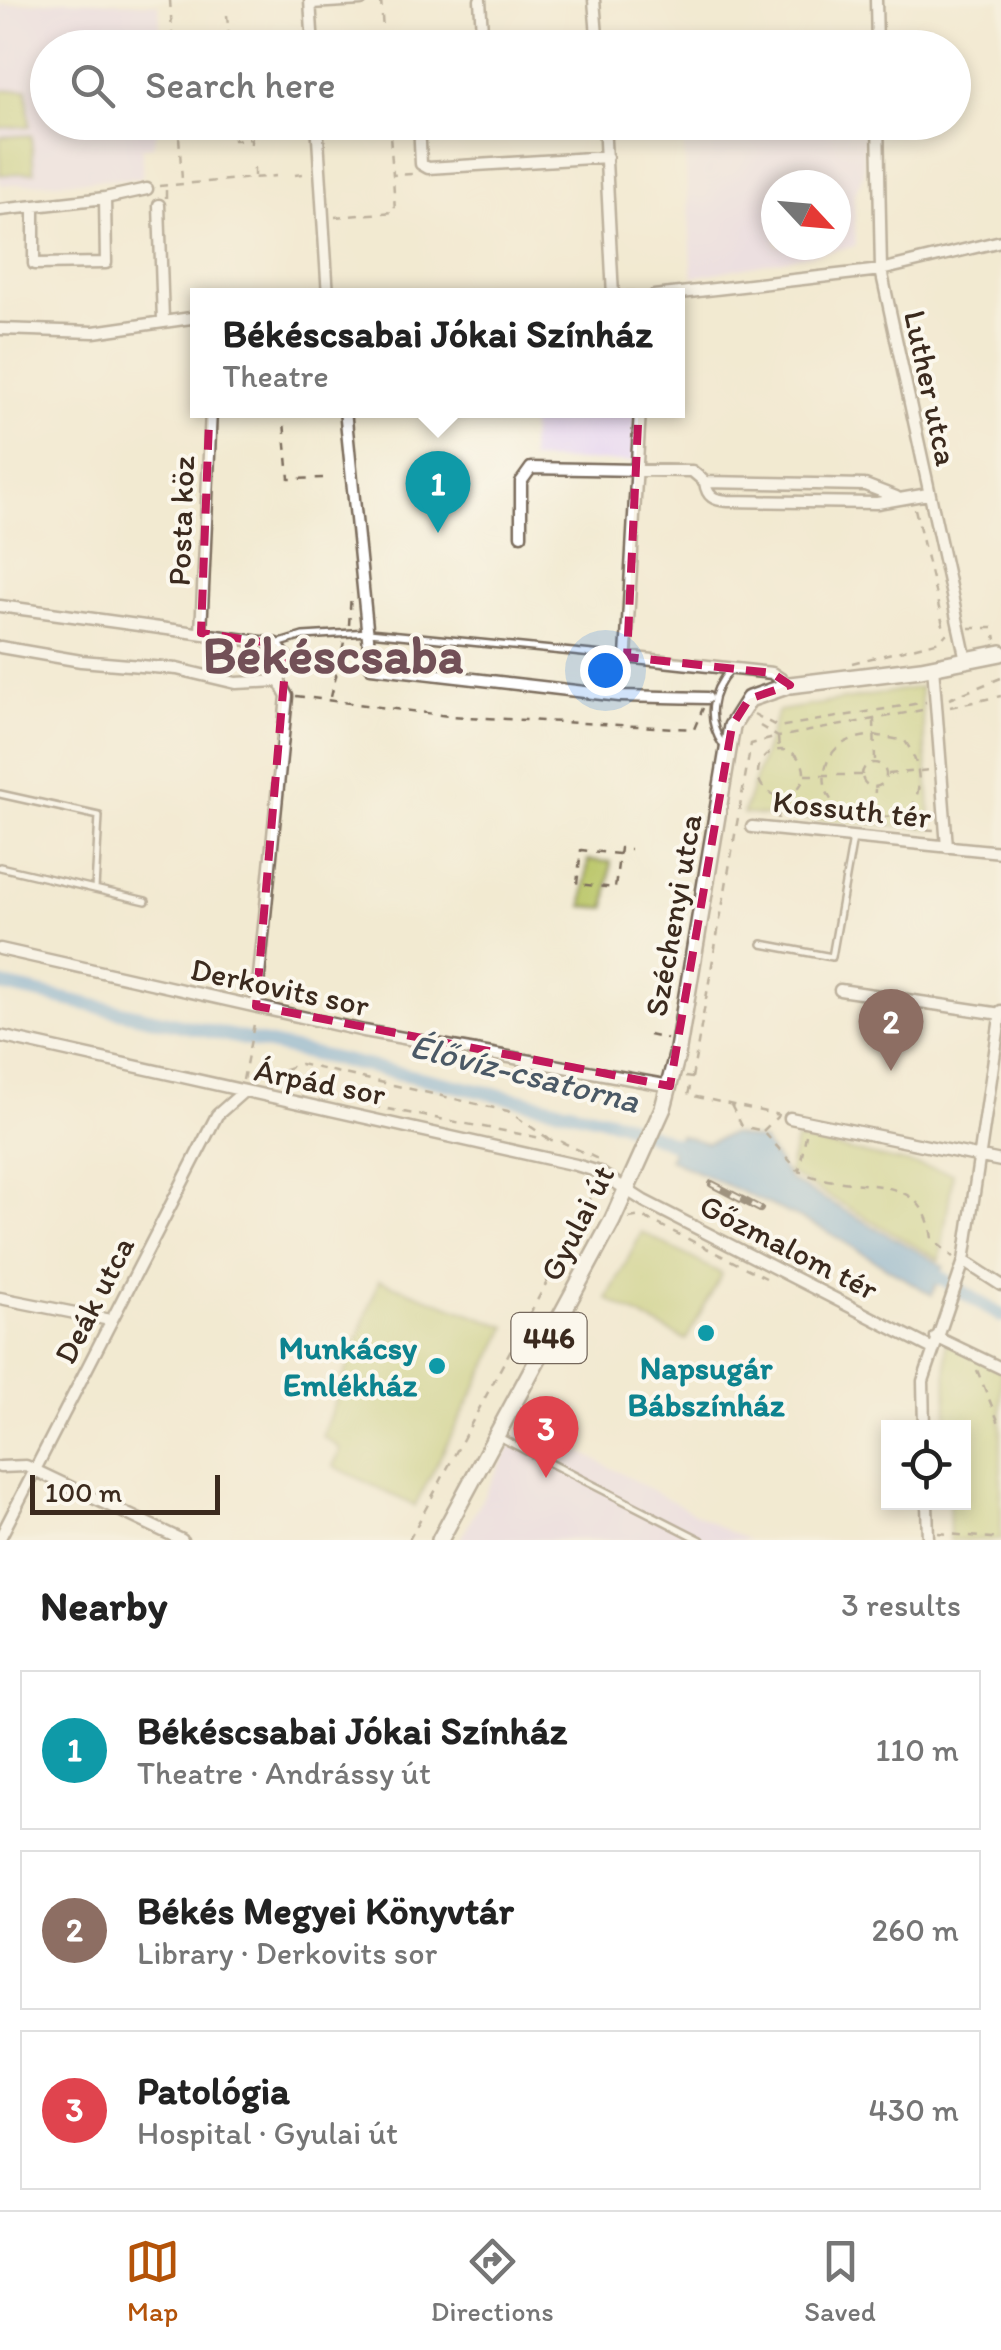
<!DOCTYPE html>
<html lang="en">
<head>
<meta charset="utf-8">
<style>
	:root { --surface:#fff; --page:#f2f2f2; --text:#222; --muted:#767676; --line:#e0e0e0; --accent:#b45309 }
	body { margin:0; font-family:Itim,sans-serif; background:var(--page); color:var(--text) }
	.controls { position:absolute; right:30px; bottom:30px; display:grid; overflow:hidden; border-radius:0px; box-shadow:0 5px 15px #0003 }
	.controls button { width:90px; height:90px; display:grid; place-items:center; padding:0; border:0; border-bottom:2px solid var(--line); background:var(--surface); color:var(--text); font:50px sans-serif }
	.compass { position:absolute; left:761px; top:170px; width:90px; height:90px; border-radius:50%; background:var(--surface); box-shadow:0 5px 15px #0003; rotate:116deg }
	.scale { position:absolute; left:30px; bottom:25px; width:190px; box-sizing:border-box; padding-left:10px; border:5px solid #3b2a1e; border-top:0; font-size:28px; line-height:35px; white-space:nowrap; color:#3b2a1e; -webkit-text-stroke:8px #fbf7ec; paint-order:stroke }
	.you { position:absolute; left:605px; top:670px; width:35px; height:35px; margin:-25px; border:8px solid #fff; border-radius:50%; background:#1a73e8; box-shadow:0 0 0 15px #1a73e833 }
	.badge { display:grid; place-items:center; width:65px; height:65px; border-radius:50%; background:var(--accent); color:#fff; font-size:32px; font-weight:700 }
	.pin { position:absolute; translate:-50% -82px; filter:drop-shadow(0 2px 5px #0008) }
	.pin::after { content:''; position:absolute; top:52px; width:35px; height:30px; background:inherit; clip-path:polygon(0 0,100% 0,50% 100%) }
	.popup { position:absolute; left:190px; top:288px; width:495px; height:130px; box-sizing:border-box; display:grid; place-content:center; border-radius:0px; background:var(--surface); filter:drop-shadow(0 2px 8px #0005); font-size:32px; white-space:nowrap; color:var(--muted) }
	.popup b { font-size:38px; color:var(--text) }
	.popup::after { content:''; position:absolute; left:50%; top:100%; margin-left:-20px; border:20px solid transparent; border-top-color:var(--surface) }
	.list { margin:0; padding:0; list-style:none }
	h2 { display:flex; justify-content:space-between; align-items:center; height:130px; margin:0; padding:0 40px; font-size:42px }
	h2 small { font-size:32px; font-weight:400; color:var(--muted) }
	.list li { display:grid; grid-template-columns:65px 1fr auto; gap:30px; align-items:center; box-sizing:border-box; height:160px; margin:0 20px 20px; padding:0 20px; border:2px solid var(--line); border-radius:0px }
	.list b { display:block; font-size:38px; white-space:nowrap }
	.list p { margin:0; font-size:32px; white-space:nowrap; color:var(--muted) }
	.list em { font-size:32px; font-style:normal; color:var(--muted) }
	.icon { flex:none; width:55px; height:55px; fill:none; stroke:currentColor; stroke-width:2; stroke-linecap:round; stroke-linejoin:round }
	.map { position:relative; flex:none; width:1001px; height:1540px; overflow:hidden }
	.search { position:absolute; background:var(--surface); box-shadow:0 5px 15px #0003; left:30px; right:30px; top:30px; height:110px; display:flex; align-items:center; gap:25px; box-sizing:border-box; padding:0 35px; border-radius:55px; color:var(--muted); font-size:38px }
	.sheet { height:670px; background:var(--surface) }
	nav { display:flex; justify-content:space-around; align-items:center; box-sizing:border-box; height:140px; border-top:2px solid var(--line); background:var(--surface); font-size:28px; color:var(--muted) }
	nav a { display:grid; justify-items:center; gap:5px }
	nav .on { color:var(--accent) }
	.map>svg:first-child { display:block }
	.built { fill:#e5d3f1; fill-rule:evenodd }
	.green { fill:#bac668; stroke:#7a7843; stroke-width:2.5 }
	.water { fill:#629fd3; stroke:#4e6478; stroke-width:2.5 }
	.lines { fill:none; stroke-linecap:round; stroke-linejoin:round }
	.canal { stroke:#629fd3; stroke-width:14 }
	.lane-casing { stroke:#7b6d5d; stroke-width:10 }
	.street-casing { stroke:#7b6d5d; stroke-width:15 }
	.primary-casing { stroke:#7b6d5d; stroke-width:20 }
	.path { stroke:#7b6d5d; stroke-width:2.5; stroke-dasharray:8 8; stroke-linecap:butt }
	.lane { stroke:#fff; stroke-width:5 }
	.street { stroke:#fff; stroke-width:10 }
	.primary { stroke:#fff; stroke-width:15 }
	.rail-casing { stroke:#3b2a1e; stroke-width:8 }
	.rail { stroke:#fbf7ec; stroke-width:4; stroke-dasharray:11; stroke-linecap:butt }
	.marked { fill:none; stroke:#c2185b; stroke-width:8; stroke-dasharray:20 12; stroke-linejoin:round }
	.culture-dot { fill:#0f9aa8; stroke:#fbf7ec; stroke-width:4 }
	.labels { text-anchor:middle; stroke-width:8; stroke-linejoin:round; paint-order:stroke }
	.shield { fill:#fbf7ec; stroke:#75685c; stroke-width:2.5 }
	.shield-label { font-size:30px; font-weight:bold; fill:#3b2a1e }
	.street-label { font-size:32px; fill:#3b2a1e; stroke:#fbf7ec }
	.culture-label { font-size:32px; font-weight:bold; fill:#0d838f; stroke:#fbf7ec; text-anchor:end }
	.water-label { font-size:35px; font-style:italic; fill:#4b5966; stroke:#fbf7ec }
	.town-label { font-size:52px; font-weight:bold; fill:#725057; stroke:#fbf7ec }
</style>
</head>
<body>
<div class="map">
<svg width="1001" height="1540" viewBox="0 0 1001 1540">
	<rect width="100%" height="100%" fill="#fbf7ec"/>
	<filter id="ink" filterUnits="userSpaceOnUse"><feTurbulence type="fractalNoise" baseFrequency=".01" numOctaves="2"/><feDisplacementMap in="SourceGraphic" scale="20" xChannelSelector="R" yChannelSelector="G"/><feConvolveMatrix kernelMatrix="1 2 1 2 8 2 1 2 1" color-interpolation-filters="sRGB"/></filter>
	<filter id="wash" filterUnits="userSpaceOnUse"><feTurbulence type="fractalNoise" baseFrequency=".0048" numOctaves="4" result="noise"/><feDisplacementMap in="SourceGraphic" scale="40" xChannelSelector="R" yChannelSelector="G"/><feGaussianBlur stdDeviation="2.25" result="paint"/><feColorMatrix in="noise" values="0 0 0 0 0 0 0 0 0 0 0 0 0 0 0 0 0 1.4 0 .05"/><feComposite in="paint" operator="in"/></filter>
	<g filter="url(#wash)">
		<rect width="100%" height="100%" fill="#f2ead1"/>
		<path class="built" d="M66 0 159 4 161 46 168 47 48 48V122L159 123 153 146 142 147V178L0 185V5Z
			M863 124 864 172 854 196 856 246 693 277 684 143 763 131ZM836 185V245H776V185Z
			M547 411H636L633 462 530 460 531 416 546 417Z
			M524 1421 733 1534 750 1540H460Z"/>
		<path class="green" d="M27 89 30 126 0 128V91Z
			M31 135 34 172 0 175V137Z
			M920 687 932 829 743 814 778 711Z
			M588 860 611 862 606 908 583 906Z
			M796 1139 953 1173 940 1260 788 1173Z
			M642 1232 722 1274 686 1340 607 1299Z
			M379 1280 507 1327 415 1506 333 1466 341 1449 322 1436Z
			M946 1342 1001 1371V1540H950L949 1503 964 1502V1428L947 1427Z"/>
		<path class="water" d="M731 1134 763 1141 790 1180 944 1266 932 1295 821 1228 669 1159 679 1135 707 1143Z"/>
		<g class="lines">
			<path class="canal" d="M0 985 620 1122 689 1150
				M927 1269 1001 1316"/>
		</g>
	</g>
	<g filter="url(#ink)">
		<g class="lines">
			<defs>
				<path id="lane" d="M277 644 303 636 369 632 623 657
					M723 745C706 720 710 693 730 670
					M0 794 99 816 95 889
					M0 867 146 901
					M762 944 832 957 853 838
					M499 1437 701 1540"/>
				<path id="street" d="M310 0 313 48
					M480 0 483 48
					M594 0 598 48
					M876 0 877 48
					M311 3 361 0
					M317 122 328 296
					M419 122 421 164 428 168 607 157
					M604 122 613 296
					M878 122 881 270 966 660
					M105 198 147 189
					M159 205 163 320
					M0 210 105 198 106 263 34 264V209
					M654 296 881 270 1001 241
					M0 329 94 332 198 317
					M345 410 371 667 619 696 707 698
					M640 410 626 657 772 673 790 685
					M705 482 865 485 896 497
					M521 535V482L531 468 692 471 705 482C707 497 714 500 728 501L877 503 928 494
					M0 606 276 644 286 657 279 681
					M201 633 211 410
					M0 647 81 661 177 669 236 683 279 681
					M933 666 947 847
					M752 827 1001 852
					M0 949 364 1031 670 1086
					M840 990 1001 1014
					M256 1006 287 696 279 681
					M0 1036 576 1165 599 1172 644 1201 931 1348
					M790 1118 1001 1161
					M964 1261 1001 1285
					M0 1298 110 1320
					M936 1337 1001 1368
					M924 1428 923 1381 964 1261 1001 1011
					M0 1467 26 1466 182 1540
					M927 1502 928 1540
					M0 1538 217 1115 243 1092"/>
				<path id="primary" d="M440 1540 612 1221 663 1108 677 1055 732 726 749 699 790 685 921 669 1001 653"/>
			</defs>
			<use href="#lane" class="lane-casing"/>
			<use href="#street" class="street-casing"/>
			<use href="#primary" class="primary-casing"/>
			<path class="path" d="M170 0 173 48
				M381 0 384 48
				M227 15 230 48
				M202 44 228 42
				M178 122 182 180
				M233 122 234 140 251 139V144
				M389 122 393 175 414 174
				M209 133 232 131
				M254 168V177
				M295 175 309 173
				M159 186 276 176
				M166 198V184
				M335 217 395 212 393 176
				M626 291H642
				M283 410 289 479 323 478
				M915 509 945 633
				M349 625 351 593
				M969 628H994L996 640
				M852 663 940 641 947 633
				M296 696 449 716 694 729 703 708
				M331 697 344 642
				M949 699 1001 678
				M950 707 1001 696
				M754 714 778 727 926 702
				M874 720 875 761
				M760 726 778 737 922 710
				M874 735 905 741C921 764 926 795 904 816 887 816 864 820 848 813 821 803 817 766 837 748 848 738 861 737 874 735Z
				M758 773a23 23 0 1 1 46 0a23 23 0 1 1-46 0Z
				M862 775a12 12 0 1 1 24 0a12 12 0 1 1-24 0Z
				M888 774 930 770
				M805 775H862
				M778 819 780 798
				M862 825 934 830
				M873 825 875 789
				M619 854 581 850 577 884 615 888 620 848 630 849
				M649 1035 667 1039
				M685 1077 692 1078 688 1095 779 1115
				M692 1078 751 744 778 737 779 750
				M243 1080 255 1019
				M254 1080 300 1064 508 1111 549 1139
				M731 1105 742 1126 763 1131 798 1170
				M372 1106 562 1142 604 1162
				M763 1131 778 1116
				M806 1135 799 1171C848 1196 923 1164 932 1239L953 1257
				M629 1218 642 1216 766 1278
				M977 1370 1001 1428
				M938 1533 1001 1539
				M409 1540 587 1207 595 1183"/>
			<use href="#lane" class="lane"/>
			<use href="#street" class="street"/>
			<use href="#primary" class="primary"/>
			<defs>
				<path id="rail" d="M712 1184 760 1209"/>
			</defs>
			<use href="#rail" class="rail-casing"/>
			<use href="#rail" class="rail"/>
		</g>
	</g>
	<path d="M0 0H1001V1540H0ZM644 297 627 657 772 673 790 685 749 699 732 726 670 1086 256 1006 286 657 276 644 201 633 213 316 329 304Z" fill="#f2ead1" fill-opacity=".55" fill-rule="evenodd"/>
	<path class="marked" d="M644 297 627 657 772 673 790 685 749 699 732 726 670 1086 256 1006 286 657 276 644 201 633 213 316 329 304Z"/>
	<g class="culture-dot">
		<circle cx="706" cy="1333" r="10"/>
		<circle cx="437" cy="1366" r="10"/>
	</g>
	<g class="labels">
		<rect class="shield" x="511.5" y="1313" width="75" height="50" rx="8"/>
		<g class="shield-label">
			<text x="549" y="1348">446</text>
		</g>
		<g class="street-label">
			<text transform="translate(931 388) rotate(78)" y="11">Luther utca</text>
			<text transform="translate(181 521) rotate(-88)" y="11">Posta köz</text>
			<text transform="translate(852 809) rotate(6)" y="11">Kossuth tér</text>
			<text transform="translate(673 915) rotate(-80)" y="11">Széchenyi utca</text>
			<text transform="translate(280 987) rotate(12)" y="11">Derkovits sor</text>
			<text transform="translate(320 1082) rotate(11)" y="11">Árpád sor</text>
			<text transform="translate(577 1223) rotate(-63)" y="11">Gyulai út</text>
			<text transform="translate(789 1247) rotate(27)" y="11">Gőzmalom tér</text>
			<text transform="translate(94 1300) rotate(-63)" y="11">Deák utca</text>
		</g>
		<g class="culture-label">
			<text x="417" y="1359">Munkácsy<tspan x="417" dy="37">Emlékház</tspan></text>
			<text x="706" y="1379" text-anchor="middle">Napsugár<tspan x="706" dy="37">Bábszínház</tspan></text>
		</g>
		<g class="water-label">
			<text transform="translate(525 1073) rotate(14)" y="12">Élővíz-csatorna</text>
		</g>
		<g class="town-label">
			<text x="333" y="673">Békéscsaba</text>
		</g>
	</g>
</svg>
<div class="controls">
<button><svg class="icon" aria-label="locate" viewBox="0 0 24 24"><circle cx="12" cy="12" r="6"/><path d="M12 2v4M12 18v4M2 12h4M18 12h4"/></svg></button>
</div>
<svg class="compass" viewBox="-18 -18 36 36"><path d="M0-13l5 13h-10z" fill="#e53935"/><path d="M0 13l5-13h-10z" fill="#767676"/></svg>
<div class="scale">100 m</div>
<div class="you"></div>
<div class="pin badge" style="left:438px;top:533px;background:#0f9aa8">1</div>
<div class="popup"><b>Békéscsabai Jókai Színház</b>Theatre</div>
<div class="pin badge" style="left:891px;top:1071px;background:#8d6e63">2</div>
<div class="pin badge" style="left:546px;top:1478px;background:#e0444e">3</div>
<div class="search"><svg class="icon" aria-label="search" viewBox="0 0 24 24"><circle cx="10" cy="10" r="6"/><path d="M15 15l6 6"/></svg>Search here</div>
</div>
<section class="sheet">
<h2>Nearby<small>3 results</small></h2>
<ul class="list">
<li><span class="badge" style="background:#0f9aa8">1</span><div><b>Békéscsabai Jókai Színház</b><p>Theatre · Andrássy út</p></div><em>110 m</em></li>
<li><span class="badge" style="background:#8d6e63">2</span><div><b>Békés Megyei Könyvtár</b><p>Library · Derkovits sor</p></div><em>260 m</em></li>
<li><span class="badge" style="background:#e0444e">3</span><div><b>Patológia</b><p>Hospital · Gyulai út</p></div><em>430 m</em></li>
</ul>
</section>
<nav>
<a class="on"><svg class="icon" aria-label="map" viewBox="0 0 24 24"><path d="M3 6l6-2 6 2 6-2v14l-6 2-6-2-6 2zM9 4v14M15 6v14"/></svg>Map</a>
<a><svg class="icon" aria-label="directions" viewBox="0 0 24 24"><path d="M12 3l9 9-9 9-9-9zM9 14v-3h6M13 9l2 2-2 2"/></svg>Directions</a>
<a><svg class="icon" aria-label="saved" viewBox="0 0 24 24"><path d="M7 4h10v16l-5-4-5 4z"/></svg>Saved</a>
</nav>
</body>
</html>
